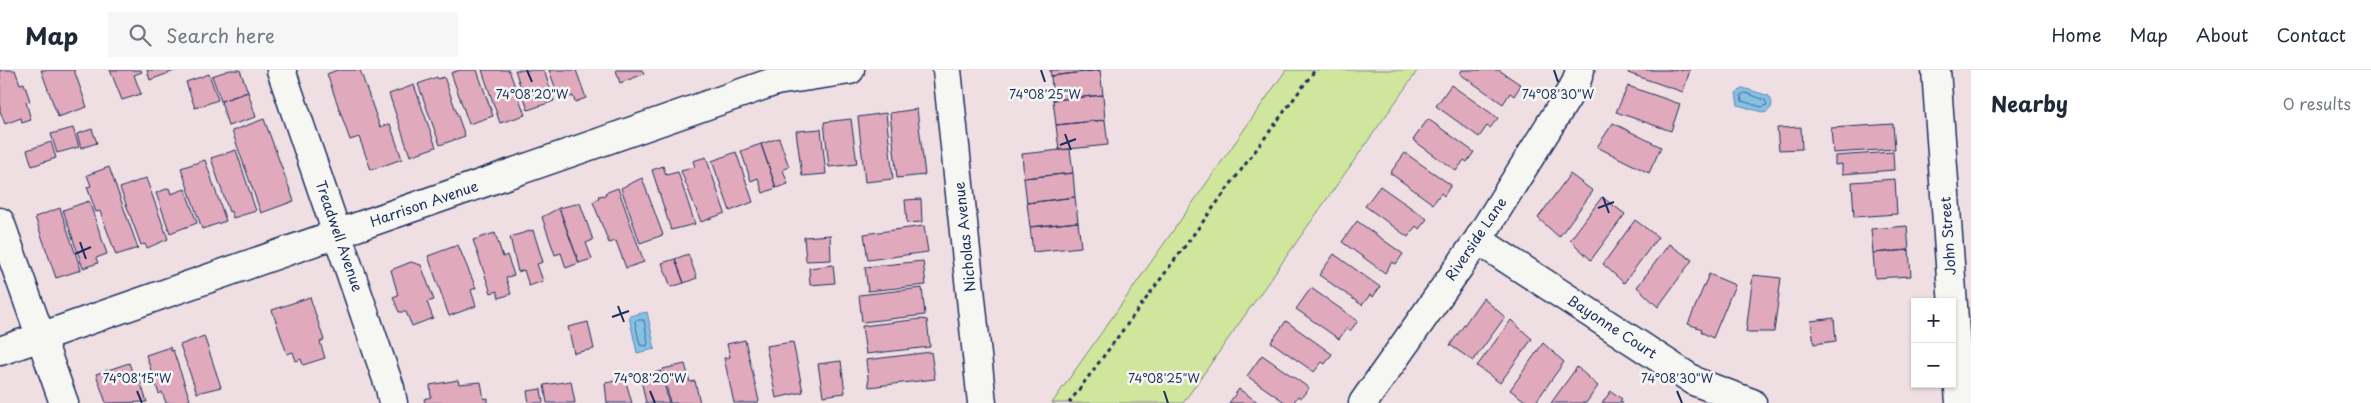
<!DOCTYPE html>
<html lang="en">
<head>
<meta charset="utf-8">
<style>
	:root { --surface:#fff; --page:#f6f6f7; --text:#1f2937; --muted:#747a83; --line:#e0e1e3 }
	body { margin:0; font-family:"Playpen Sans",sans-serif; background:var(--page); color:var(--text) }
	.controls { position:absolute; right:15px; bottom:15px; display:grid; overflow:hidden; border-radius:0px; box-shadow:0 1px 4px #0004 }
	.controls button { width:45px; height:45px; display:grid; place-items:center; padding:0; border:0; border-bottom:1px solid var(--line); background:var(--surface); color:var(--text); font:25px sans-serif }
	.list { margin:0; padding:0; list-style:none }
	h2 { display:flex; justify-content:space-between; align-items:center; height:65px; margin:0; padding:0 20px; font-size:21px }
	h2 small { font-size:16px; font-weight:400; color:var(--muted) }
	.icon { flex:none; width:28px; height:28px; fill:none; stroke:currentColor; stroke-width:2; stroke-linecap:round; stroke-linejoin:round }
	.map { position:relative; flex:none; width:1971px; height:333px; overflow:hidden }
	header { display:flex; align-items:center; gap:30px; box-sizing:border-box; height:70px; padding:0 25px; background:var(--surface); border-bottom:1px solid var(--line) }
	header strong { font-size:24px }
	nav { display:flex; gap:28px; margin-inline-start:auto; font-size:18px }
	.search { width:350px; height:45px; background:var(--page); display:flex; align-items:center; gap:12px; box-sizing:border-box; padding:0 18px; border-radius:0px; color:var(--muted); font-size:19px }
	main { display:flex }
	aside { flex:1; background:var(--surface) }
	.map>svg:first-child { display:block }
	.green { fill:#cfe69c; stroke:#758a7d }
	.water { fill:#85c1e5; stroke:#5b87af }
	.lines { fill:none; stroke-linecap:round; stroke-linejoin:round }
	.shore { stroke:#456994; stroke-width:1 }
	.building { fill:#e1a9bc; stroke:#1b2f5e }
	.street-casing { stroke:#1b2f5e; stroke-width:31 }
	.path { stroke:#1b2f5e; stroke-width:3; stroke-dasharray:4 4; stroke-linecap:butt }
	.street { stroke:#f6f6f2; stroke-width:28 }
	.ticks { fill:none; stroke:#1b2f5e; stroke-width:2 }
	.labels { text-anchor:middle; stroke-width:5; stroke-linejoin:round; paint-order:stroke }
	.street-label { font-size:14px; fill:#1b2f5e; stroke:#f6f6f2 }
	.ticks-label { font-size:12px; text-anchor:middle; fill:#1b2f5e; stroke:#f6f6f2; stroke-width:5; stroke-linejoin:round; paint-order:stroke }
</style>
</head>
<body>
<header>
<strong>Map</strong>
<div class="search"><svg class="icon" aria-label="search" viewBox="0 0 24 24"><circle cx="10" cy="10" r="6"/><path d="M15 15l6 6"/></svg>Search here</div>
<nav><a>Home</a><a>Map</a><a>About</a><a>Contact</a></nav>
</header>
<main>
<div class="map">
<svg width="1971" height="333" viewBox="0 0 1971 333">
	<rect width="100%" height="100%" fill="#f0dfe2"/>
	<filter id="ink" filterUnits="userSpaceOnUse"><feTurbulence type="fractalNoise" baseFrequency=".02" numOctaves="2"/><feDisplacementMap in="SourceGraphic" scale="10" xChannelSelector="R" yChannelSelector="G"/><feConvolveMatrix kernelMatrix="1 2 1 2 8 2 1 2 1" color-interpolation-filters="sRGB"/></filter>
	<g filter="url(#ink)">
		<path class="green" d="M1286 0H1418L1183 333H1052Z"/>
		<path class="water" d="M1743 18 1769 26 1772 33 1771 38 1765 43 1738 35 1736 23Z
			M647 242 655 279 637 283 629 246Z"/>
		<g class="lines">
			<path class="shore" d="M1746 23 1765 30 1767 35 1761 37 1742 31 1741 25Z
				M637 250H644L648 273 647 276 640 275 635 252Z"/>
		</g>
		<path class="building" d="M0 0H15L20 14 24 13 30 31 26 32 31 50 22 53 21 48 5 54 0 41Z
			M41 0H74L87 37 58 47Z
			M110 0H141L142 2 134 5 141 24 122 30Z
			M147 0H177L150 10Z
			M230 0H240L248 22 221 31 212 6Z
			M337 0H360L380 57 390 54 402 89 371 100 359 67 350 70 327 4Z
			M460 0H477L493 46 469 54 451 3Z
			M482 0H509L525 45 500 53Z
			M515 0H544L554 31 528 40Z
			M549 0H576L586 28 575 32 573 26 560 31Z
			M616 0H642L644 4 620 13Z
			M1050 0H1100L1051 6Z
			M1100 0 1103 25 1053 30 1051 6Z
			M1462 0H1499L1521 15 1514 26 1510 23 1503 34 1460 4Z
			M1629 0H1690L1683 22 1628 3Z
			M209 4 218 30 195 38 186 12Z
			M437 7 438 9 444 7 465 66 440 75 418 14Z
			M414 15 436 77 410 86 389 24Z
			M1451 15 1498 48 1490 58 1487 56 1479 67 1436 36Z
			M1628 16 1680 34 1671 61 1616 42Z
			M248 22 256 47 228 56 221 31Z
			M1103 25 1105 50 1056 55 1053 30Z
			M917 39 925 105 897 108 890 43Z
			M886 43 893 109 865 112 858 47Z
			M264 49 294 131 261 143 232 61Z
			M851 49 857 94 829 97 824 52Z
			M1428 49 1474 82 1467 92 1464 90 1456 101 1413 70Z
			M1105 50 1108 75 1059 80 1056 55Z
			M1613 53 1661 77 1649 103 1597 77Z
			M1893 54 1895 79 1833 83 1831 58Z
			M1801 57 1802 79 1779 80 1777 58Z
			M73 58 79 77 57 83 51 64Z
			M92 59 97 73 81 78 77 64Z
			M821 59 826 104 802 106 796 61Z
			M779 68 789 97 783 100 788 114 776 118 761 74Z
			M51 72 56 88 32 96 27 80Z
			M761 74 776 118 763 123 758 108 751 111 741 81Z
			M1070 79 1073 103 1024 108 1022 84Z
			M236 80 256 141 233 148 231 141 229 142 211 88Z
			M736 82 753 132 730 141 712 91Z
			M1893 82 1894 100 1842 104V94L1835 95V86Z
			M1405 83 1451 115 1444 126 1441 123 1433 134 1390 103Z
			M706 87 725 143 701 152 681 101 695 97 693 91Z
			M205 90 226 151 202 159 181 98Z
			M663 96 666 105 678 102 695 154 671 160 652 100Z
			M109 97 138 178 116 185 100 141 96 142 87 117 91 116 87 105Z
			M1073 103 1075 127 1027 133 1024 108Z
			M1570 104 1593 121 1559 167 1538 148Z
			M146 108 168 169 147 178 145 174 141 175 120 118Z
			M642 108 663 165 640 173 621 118Z
			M1895 109 1897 144 1854 147 1852 112Z
			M1380 116 1427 149 1419 159 1416 156 1408 167 1365 136Z
			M169 118 171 124 185 119 197 153 170 163 156 123Z
			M618 118 644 192 626 198 616 171 609 173 593 132 599 128 598 126 606 125 605 123Z
			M1075 127 1078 152 1030 157 1027 133Z
			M1602 127 1625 144 1591 190 1570 170Z
			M921 129 922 152 907 153 905 130Z
			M89 131 107 184 96 188 98 193 83 198 63 140Z
			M580 133 593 170 586 173 592 189 579 193 559 138Z
			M60 138 81 200 56 208 35 147Z
			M559 138 579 193 566 198 561 183 555 185 542 147Z
			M1635 150 1658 167 1624 213 1603 194Z
			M1357 151 1403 184 1396 194 1392 192 1385 203 1342 172Z
			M1078 152 1081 177 1033 182 1030 157Z
			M924 156 928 182 868 190 864 164Z
			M1907 156 1909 180 1873 183 1871 159Z
			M533 160 543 192 537 194 543 211 529 216 524 200 518 202 510 167Z
			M495 163 503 187 507 185 514 205 506 208 511 224 499 228 497 221 491 223 473 170Z
			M830 165 831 190 806 191 804 167Z
			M1669 174 1692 190 1658 237 1637 217Z
			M458 175 476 218 471 220 476 236 449 246 428 186Z
			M1909 180 1911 206 1875 208 1873 183Z
			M688 184 697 208 684 213 675 189Z
			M1334 184 1380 217 1373 227 1370 225 1362 235 1319 205Z
			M675 189 684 213 671 217 662 193Z
			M923 191 926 215 868 221 865 197Z
			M411 192 421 195 434 230 427 232 433 248 412 256 406 242H399L393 227 398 225 391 200Z
			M833 195 835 213 810 215 809 198Z
			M1709 204 1735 215 1713 268 1701 262 1702 259 1688 254Z
			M1753 205 1781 208 1774 262H1746Z
			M922 218 925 245 862 252 859 225Z
			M1311 218 1358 251 1350 261 1347 258 1339 269 1296 239Z
			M310 227 324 270 320 272 325 288 303 295 301 289 296 291 293 282 287 284 272 240Z
			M1483 228 1505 247 1473 291 1450 275Z
			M1834 248 1836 271 1814 274 1811 251Z
			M921 249 927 250 930 277 866 284 862 256Z
			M1511 250 1532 269 1500 313 1477 296Z
			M1286 251 1332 284 1325 294 1322 292 1314 302 1271 272Z
			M588 252 594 279 574 283 568 257Z
			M204 266 221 317 197 323 180 275Z
			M745 270 759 331 757 333H734L724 288 730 287 727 274Z
			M793 272 803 322 776 328 766 276Z
			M1543 273 1564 292 1535 333H1528L1510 320Z
			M170 277 171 281 173 280 190 330 182 333H166L162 322 159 324 146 285Z
			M931 282 935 309 869 317 866 290Z
			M1262 285 1309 318 1301 328 1298 326 1293 333H1286L1247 306Z
			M841 291 845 323 823 326 818 294Z
			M129 293 136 312 140 311 147 332 106 333 96 304Z
			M685 294 690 312 695 311 700 333H670L663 299Z
			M1577 297 1598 316 1586 333H1551Z
			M661 301 669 333H646L640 305Z
			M625 309 632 333H607L605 313Z
			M458 310 459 314 481 312 484 329 488 328V333H425L424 329 431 327 430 315Z
			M571 311 575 333H547L544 315Z
			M541 319 543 333H529L527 321Z
			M1239 319 1259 333H1229Z
			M1611 321 1622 329 1620 331 1623 333H1602Z"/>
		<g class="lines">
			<defs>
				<path id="street" d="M281 0 390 318 393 333
					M947 0 982 333
					M1936 0 1960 333
					M0 152 64 333
					M1478 170 1696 312 1752 333
					M0 281 776 11 850 0
					M1363 333 1478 170 1576 13 1580 0"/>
			</defs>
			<use href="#street" class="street-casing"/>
			<path class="path" d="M1069 333 1315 0"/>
			<use href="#street" class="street"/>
		</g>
	</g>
	<path class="ticks" d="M527 0 532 12M1041 0 1045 12M1554 0 1558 12M1065 64 1071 80M1060 75 1076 69M1603 127 1609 143M1598 138 1614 132M80 172 86 189M75 184 91 177M618 236 624 252M612 247 629 241M137 321 142 333M650 321 655 333M1164 321 1168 333M1677 321 1682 333"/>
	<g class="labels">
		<g class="street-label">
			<text transform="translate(424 134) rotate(-19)" y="5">Harrison Avenue</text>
			<text transform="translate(339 166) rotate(71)" y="5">Treadwell Avenue</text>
			<text transform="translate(1948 166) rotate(-94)" y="5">John Street</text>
			<text transform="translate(965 167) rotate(-96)" y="5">Nicholas Avenue</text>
			<text transform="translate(1476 169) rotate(-56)" y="5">Riverside Lane</text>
			<text transform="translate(1612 257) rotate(33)" y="5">Bayonne Court</text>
		</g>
	</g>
	<g class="ticks-label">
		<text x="532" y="29">74°08'20"W</text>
		<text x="1045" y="29">74°08'25"W</text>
		<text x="1558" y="29">74°08'30"W</text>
		<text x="137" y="313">74°08'15"W</text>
		<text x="650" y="313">74°08'20"W</text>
		<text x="1164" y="313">74°08'25"W</text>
		<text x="1677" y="313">74°08'30"W</text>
	</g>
</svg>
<div class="controls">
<button>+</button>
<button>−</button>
</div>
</div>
<aside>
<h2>Nearby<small>0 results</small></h2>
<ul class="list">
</ul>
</aside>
</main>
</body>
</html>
